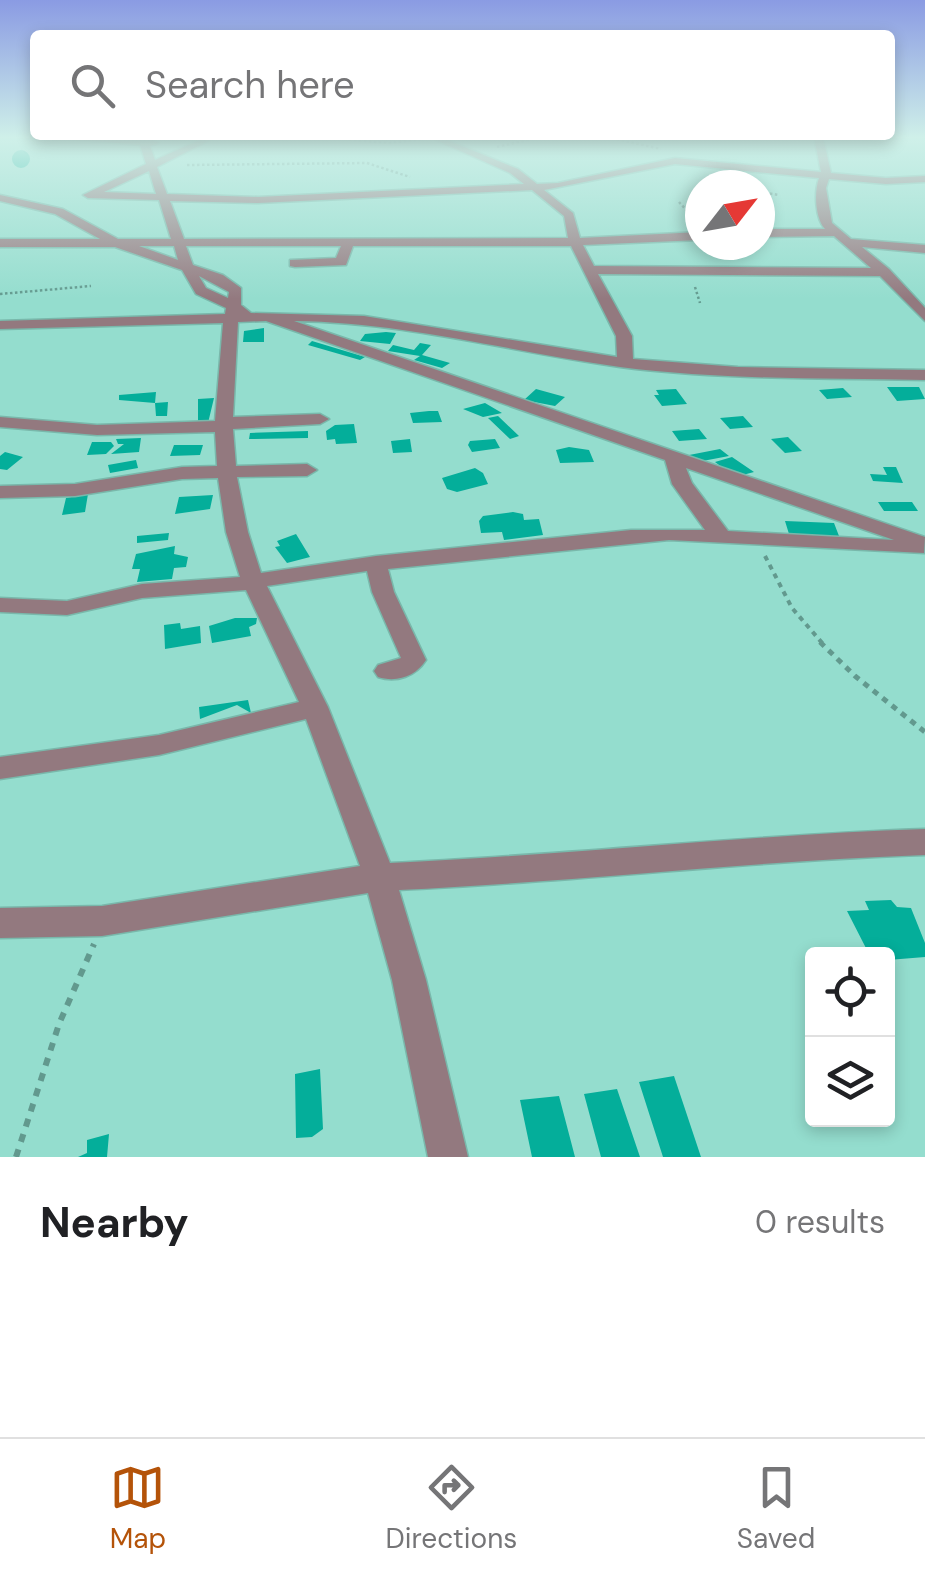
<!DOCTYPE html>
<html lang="en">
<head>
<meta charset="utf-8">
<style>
	:root { --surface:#fff; --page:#f6f6f6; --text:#202124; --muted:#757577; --line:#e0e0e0; --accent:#b45309 }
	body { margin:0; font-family:"DM Sans",sans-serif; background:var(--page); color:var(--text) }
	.controls { position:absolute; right:30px; bottom:30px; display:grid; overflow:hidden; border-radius:10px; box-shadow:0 5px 15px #0003 }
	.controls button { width:90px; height:90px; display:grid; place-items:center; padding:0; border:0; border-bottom:2px solid var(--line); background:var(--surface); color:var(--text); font:50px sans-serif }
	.compass { position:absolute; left:685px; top:170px; width:90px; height:90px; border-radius:50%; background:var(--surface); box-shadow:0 5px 15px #0003; rotate:59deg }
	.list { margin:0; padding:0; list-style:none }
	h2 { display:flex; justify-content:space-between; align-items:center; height:130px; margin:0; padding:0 40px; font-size:42px }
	h2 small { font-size:32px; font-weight:400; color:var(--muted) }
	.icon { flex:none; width:55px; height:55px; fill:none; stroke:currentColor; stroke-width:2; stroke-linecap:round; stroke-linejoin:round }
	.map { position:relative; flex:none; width:925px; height:1157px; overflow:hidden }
	.search { position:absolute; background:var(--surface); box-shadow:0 5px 15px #0003; left:30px; right:30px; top:30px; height:110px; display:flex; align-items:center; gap:25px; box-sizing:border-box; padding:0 35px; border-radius:10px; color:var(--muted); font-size:38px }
	.sheet { height:280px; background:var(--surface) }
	nav { display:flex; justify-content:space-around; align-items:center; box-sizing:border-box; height:140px; border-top:2px solid var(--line); background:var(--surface); font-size:28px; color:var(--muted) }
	nav a { display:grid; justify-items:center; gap:5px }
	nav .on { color:var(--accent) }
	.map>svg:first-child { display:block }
	.building { fill:#04ae9a }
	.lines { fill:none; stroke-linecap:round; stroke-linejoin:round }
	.minor-casing { stroke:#79b8ab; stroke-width:3 }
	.path-far3 { stroke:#62998e; stroke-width:2.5; stroke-dasharray:2.5 2.5; stroke-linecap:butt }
	.path-far2 { stroke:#62998e; stroke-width:4; stroke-dasharray:5 5; stroke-linecap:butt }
	.path-far1 { stroke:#62998e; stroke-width:5; stroke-dasharray:6 6; stroke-linecap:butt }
	.path { stroke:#62998e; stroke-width:6; stroke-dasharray:8 8; stroke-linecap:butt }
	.minor { fill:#93797f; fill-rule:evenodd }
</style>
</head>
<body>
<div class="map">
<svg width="925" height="1157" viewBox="0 0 925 1157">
	<rect width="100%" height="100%" fill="#94ddce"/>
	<path class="building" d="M12 159a9 9 0 1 1 18 0a9 9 0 1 1-18 0Z
		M264 328V342H243L244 331Z
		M386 332 396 333 390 344 360 341 365 334Z
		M312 341 365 357 360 360 308 345Z
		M420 343 431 345 422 355 450 363 442 368 414 360 420 356 388 351 393 345 414 350Z
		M887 387H919L925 399 897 401Z
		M843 388 852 397 827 399 819 390Z
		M536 389 565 397 555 406 524 400Z
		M676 389 687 404 662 406 654 395H659L656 390Z
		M156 392 155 403 168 402 167 416H156L155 403 119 400V395Z
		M214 398 208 423 198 424V399Z
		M485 403 502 413 483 417 463 409Z
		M429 411H438L442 422 413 423 410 413Z
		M498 416 519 436 510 439 488 418Z
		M743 416 753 427 730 429 720 418Z
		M354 424 357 443 336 444 335 439 327 440 326 431 335 425Z
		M699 429 707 439 679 441 672 431Z
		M308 431V438L249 439 250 433Z
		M788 437 802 451 785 453 771 439Z
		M141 438 139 452 111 454 124 444H118L116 439Z
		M410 439 412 452 393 453 391 441Z
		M495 439 500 448 472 452 468 445 470 441Z
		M92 442H111L114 446 106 454 87 455Z
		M174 445H203L200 455 170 456Z
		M569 447 589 450 594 462 560 463 556 450Z
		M720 449 729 456 692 463 684 456Z
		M5 452 23 457 7 470 0 469V456Z
		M732 457 754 472 735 477 715 462Z
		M136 460 138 468 110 473 108 465Z
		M883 467H896L903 483 873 481 870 474 887 475Z
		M475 468 483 473 488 484 457 492 447 489 442 478Z
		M88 494 85 512 62 515 66 498Z
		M213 495 210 509 175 514 179 497Z
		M878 502H912L918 511H884Z
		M513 512 523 514 524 520 539 519 543 535 504 540 502 532 481 533 479 521 483 516Z
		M785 521 834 523 839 536 798 539 796 534H789Z
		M169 533 168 540 137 543V536Z
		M296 534 310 557 287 563 275 547 280 546 277 541Z
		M175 546 174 554 188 557 186 567 174 568 172 579 137 582 140 569H132L136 554Z
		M235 618H257L256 624 249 627 251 636 212 643 209 626Z
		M180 623 181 629 200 626 201 643 165 649 164 625Z
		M248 700 251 713 237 705 200 719 199 707Z
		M891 900 897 907 911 908 925 943V957L888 960V954H869L847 911 869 910 865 901Z
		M320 1069 323 1129 312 1137 296 1138 295 1074Z
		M674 1076 701 1157H663L639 1082Z
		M617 1089 640 1157H601L584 1094Z
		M559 1096 575 1157H532L520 1100Z
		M109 1134 107 1157H78L87 1153V1140Z"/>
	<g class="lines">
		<defs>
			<path id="minor" d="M48 137H146L159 143 150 146 155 160 206 137H216L157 167 167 194 258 197 524 184 510 173 429 137H440L518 169 537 184 558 183 675 158 821 172 814 137H823L831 173 886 178 925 176V182L886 184 829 179 826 188 832 223 851 239 925 245V253L862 247 889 269 925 308V321L880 276 598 274 632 336 633 359 738 367 925 370V380C823 378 721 380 620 367 511 352 404 322 294 321L925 537 924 553 669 540 388 569 394 592 426 660C416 676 397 683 378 677L374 671 378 665 401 658 372 592 367 571 267 586 328 707 390 863C569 855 746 835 925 829V855C749 861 575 882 399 890L426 980 468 1157H428L392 980 368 893 102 936 0 938V908L102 906 360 866 306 719 159 755 0 779V757L159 735 299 702 246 590 142 598 67 615 0 612V598L67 601 142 584 240 577 226 532 218 478 182 479 75 496 0 498V486L75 484 182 467 217 466 215 432 97 435 0 427V417L97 425 215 421 223 323 0 329V321L225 314 226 308 196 294 182 270 115 247H0V239H100L55 214 0 201V195L63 209 118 239H171L159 200 88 198 83 195 146 164 140 145ZM675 164 819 178C814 192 815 218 825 229H760V237L834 236 871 268 594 266 583 245 700 240V232L580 238 573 213 544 190ZM149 171 156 194 104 192ZM532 190 564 216 568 238 184 239 170 201 258 203ZM139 246H174L178 260ZM186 246H341L336 258 290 260V266L295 267 346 265 353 246H571L616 336 617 357 364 316 251 313 241 305V288L223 275 193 265ZM199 276 229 292 228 298 206 288ZM266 321 665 460 672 484 705 530H631L376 556 261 573 248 532 237 477 307 476 317 470 307 464 236 466 233 429 320 424 329 419 320 414 233 417 238 322ZM686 468 894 540 728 531 692 483Z"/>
		</defs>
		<use href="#minor" class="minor-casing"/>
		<path class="path-far3" d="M319 137 389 143 421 139
			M607 137 661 149
			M497 147 541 137
			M187 165 367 163 410 177
			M760 192 779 195
			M679 202 689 213 690 222
			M717 245 722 256
			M695 287 700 303
			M0 294 91 286"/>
		<path class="path-far2" d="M765 556 792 608 823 644"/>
		<path class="path-far1" d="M820 642 855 676 925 732"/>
		<path class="path" d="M16 1157 59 1024 94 944"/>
		<use href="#minor" class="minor"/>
	</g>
	<linearGradient id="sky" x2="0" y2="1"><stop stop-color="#8a9be3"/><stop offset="0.46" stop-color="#cff0e9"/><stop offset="1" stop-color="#cff0e9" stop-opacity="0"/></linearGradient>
	<rect width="925" height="299" fill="url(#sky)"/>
</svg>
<div class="controls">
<button><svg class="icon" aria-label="locate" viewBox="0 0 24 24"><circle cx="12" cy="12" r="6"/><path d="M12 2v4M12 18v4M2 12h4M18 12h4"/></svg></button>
<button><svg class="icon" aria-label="layers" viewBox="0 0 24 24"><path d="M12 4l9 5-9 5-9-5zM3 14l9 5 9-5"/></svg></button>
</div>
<svg class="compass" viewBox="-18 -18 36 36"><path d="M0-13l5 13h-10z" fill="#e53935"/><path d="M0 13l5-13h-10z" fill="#757577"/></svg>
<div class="search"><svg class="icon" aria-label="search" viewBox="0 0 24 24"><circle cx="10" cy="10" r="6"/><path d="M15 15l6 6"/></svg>Search here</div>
</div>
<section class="sheet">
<h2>Nearby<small>0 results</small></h2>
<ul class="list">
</ul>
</section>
<nav>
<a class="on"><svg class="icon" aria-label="map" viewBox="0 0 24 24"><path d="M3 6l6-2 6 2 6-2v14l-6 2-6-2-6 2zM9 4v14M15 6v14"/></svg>Map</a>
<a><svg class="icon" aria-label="directions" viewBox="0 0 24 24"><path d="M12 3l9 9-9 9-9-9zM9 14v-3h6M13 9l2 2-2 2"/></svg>Directions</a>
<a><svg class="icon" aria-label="saved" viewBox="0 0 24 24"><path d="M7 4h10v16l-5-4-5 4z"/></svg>Saved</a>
</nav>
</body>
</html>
